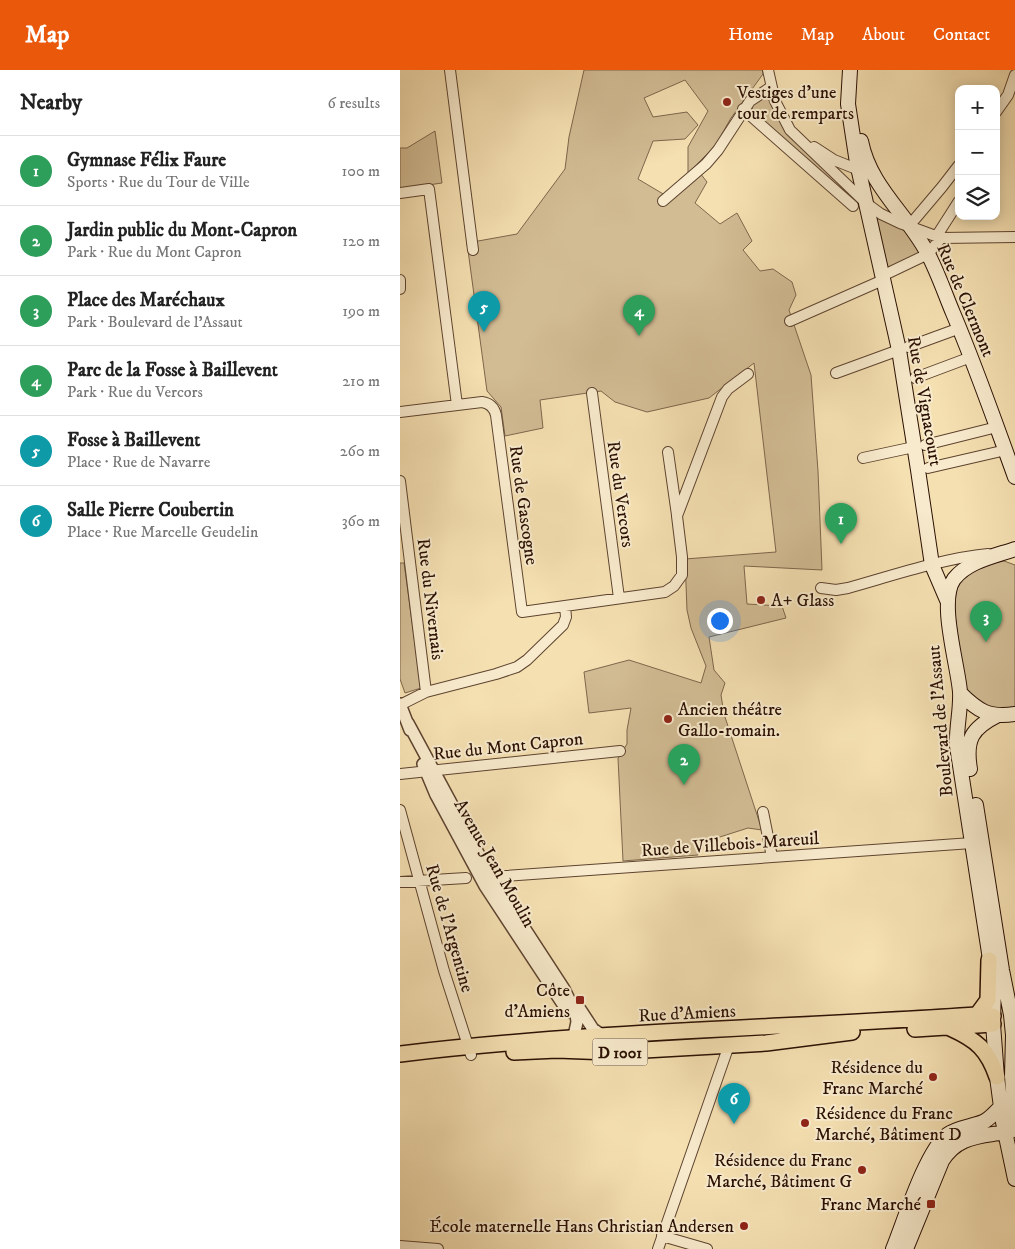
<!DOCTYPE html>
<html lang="en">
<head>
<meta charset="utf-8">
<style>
	:root { --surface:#fff; --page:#f6f6f6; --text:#222; --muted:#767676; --line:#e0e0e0; --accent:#ea580c }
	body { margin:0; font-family:"IM FELL DW Pica",serif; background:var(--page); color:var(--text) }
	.controls { position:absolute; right:15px; top:15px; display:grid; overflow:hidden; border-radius:10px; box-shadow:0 2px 12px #0003 }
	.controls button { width:45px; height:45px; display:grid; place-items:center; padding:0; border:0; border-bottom:1px solid var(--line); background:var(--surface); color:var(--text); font:25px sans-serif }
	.you { position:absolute; left:319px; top:550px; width:18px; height:18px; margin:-12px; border:4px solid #fff; border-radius:50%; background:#1a73e8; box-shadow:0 0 0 8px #1a73e833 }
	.badge { display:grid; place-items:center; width:32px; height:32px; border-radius:50%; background:var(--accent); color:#fff; font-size:16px; font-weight:700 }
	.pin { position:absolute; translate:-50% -41px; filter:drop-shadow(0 1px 2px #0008) }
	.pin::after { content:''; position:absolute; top:26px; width:18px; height:15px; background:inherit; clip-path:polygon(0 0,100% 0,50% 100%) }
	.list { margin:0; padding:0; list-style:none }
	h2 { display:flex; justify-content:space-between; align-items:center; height:65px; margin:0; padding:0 20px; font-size:21px }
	h2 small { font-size:16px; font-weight:400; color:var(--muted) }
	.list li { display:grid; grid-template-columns:32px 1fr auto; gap:15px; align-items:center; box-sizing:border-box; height:70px; padding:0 20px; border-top:1px solid var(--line) }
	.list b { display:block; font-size:19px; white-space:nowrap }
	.list p { margin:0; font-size:16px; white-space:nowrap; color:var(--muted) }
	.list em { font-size:16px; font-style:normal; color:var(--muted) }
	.icon { flex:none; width:28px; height:28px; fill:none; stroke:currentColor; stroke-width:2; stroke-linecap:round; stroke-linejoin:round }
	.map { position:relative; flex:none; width:615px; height:1179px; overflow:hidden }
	header { display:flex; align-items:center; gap:30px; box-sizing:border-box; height:70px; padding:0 25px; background:var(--accent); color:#fff }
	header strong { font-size:24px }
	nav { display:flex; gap:28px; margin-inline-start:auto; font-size:18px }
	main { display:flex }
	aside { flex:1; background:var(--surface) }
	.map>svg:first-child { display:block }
	.green { fill:#d2bc94; stroke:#7e664c }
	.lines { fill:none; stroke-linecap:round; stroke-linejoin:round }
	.minor-casing { stroke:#5d432f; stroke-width:12 }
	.tertiary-casing { stroke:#5d432f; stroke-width:14 }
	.secondary-casing { stroke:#2a0f03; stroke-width:16 }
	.primary-casing { stroke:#2a0f03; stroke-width:18 }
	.minor { stroke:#f8ebcd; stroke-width:10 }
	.tertiary { stroke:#f8ebcd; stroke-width:11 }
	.secondary { stroke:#f8ebcd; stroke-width:14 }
	.primary { stroke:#f5e0b2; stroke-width:15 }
	.poi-dot { fill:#8f2418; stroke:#f8ebcd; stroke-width:2 }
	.labels { text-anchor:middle; stroke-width:4; stroke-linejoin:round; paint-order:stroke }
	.shield { fill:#f8ebcd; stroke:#685140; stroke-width:1 }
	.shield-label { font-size:16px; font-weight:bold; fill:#2a0f03 }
	.poi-label { font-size:18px; fill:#2a0f03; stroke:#f8ebcd; text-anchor:end }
	.street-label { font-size:18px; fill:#2a0f03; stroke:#f8ebcd }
</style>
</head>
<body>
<header>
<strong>Map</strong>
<nav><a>Home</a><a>Map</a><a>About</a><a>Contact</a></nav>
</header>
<main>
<aside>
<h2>Nearby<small>6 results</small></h2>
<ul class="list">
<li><span class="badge" style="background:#2e9e5b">1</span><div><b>Gymnase Félix Faure</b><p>Sports · Rue du Tour de Ville</p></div><em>100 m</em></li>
<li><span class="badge" style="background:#2e9e5b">2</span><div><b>Jardin public du Mont-Capron</b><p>Park · Rue du Mont Capron</p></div><em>120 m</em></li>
<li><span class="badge" style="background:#2e9e5b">3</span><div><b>Place des Maréchaux</b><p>Park · Boulevard de l'Assaut</p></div><em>190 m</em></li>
<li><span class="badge" style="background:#2e9e5b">4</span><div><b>Parc de la Fosse à Baillevent</b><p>Park · Rue du Vercors</p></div><em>210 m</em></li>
<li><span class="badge" style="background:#0f9aa8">5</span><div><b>Fosse à Baillevent</b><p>Place · Rue de Navarre</p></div><em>260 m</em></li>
<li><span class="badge" style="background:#0f9aa8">6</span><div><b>Salle Pierre Coubertin</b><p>Place · Rue Marcelle Geudelin</p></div><em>360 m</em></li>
</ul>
</aside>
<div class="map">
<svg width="615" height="1179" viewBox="0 0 615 1179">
	<rect width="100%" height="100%" fill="#f5e0b2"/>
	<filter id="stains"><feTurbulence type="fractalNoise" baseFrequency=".004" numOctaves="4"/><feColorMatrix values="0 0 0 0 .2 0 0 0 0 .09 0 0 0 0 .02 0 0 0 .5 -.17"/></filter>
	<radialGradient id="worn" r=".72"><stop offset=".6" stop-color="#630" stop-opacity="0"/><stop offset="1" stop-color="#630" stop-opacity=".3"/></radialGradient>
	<path class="green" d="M184 0H363V4L331 48 315 76 288 103V77L308 41 285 10 244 28 253 47 287 42 298 55 285 69 253 71 238 109 270 128 300 103 307 112 295 133 320 154 337 143 352 171 343 180 360 201 373 199 392 212 396 225 389 240 411 305 418 401 422 500 344 496 347 534 382 536 386 548 309 567 314 600 325 613 321 625 324 644 362 760 348 758 298 774V785L223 791 218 688 227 674V660L231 638 189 643 184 602 229 590 301 613 306 596 291 558 287 540 285 489 376 482 354 293 309 328 247 342 215 332 201 321 140 330 143 358 105 366 101 337 87 321 67 173 117 164 165 99 169 67Z
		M366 27 433 108 448 122 446 128 358 48 352 38 354 33Z
		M35 61 42 113 0 119V78H7Z
		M477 147 504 158 519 181 518 185 487 200 474 150Z
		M604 491 615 495V638C607 639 598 641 591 639 580 635 569 624 564 614L553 529 558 513 574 501 594 493Z
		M0 493H4L21 618 5 623 0 609Z"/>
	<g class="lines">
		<defs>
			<path id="minor" d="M50 0 73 180
				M368 0 375 31 390 60 466 133 481 144 500 153 541 168 615 167
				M343 39 453 136
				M596 42 608 25 615 5
				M414 77 434 90 459 100
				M0 123 29 119 57 335
				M263 131 306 94 318 80 350 31 371 17
				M509 156 542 117 559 95
				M536 167 559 131
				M482 206 528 184 541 168
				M0 210V219
				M390 251 483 210
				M508 277 560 258
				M436 303 499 280
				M515 308 571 287
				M192 323 219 528
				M0 342 82 332C89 333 94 337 96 345L122 542 265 522 274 516 282 505V487L277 446 322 327 328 319 348 304
				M525 375 597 357
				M268 382 277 445
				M463 388 514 377
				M528 398 606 380
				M0 411 26 622
				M421 518 436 520 448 518C491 506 544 488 588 484
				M0 635 26 622 96 604 117 597 127 590 163 555 166 547 165 536
				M0 704 220 681
				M0 740 44 901 71 985
				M363 742 372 787
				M91 807 572 773
				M0 812 66 808
				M262 1166 307 1179
				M0 1176 38 1179
				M258 1179 329 975"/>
			<path id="tertiary" d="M0 634 10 660
				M8 653 91 807 164 919 176 944 177 952 174 966 178 974
				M23 694 36 725 85 816 168 942
				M176 933 193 959 203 966"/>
			<path id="secondary" d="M450 0 448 34 457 93 499 280 518 400 532 495 547 530
				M461 71C470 117 507 144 528 184 538 203 545 224 553 243 576 297 595 352 615 407
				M615 479C595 486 568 491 554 509 538 531 558 595 560 622 561 640 556 658 557 676L594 915 593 954 597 1007 603 1052 615 1109
				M560 623C578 641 589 648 615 644
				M570 699C565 669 572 658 598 645
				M576 735 602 900 611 945 613 965 612 1006 615 1048
				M493 1179C504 1152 526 1081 547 1065 558 1057 571 1057 583 1052 590 1049 595 1042 601 1037
				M506 1179 542 1091C554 1071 571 1067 593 1064 600 1063 607 1063 613 1060"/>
			<path id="primary" d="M577 945 588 930 589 890
				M550 958C577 970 588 980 597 1007
				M515 959 593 954
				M114 982 157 980 209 982 366 973 452 962
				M0 984C191 961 385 958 577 945L593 946"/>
		</defs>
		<use href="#minor" class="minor-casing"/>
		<use href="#tertiary" class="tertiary-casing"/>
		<use href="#secondary" class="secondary-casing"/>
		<use href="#primary" class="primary-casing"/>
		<use href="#minor" class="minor"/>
		<use href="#tertiary" class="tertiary"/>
		<use href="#secondary" class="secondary"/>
		<use href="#primary" class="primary"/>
	</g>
	<g class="poi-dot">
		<circle cx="327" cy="32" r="5"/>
		<circle cx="361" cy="530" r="5"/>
		<circle cx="268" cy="649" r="5"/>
		<rect x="175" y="925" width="10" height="10" rx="2.5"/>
		<circle cx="533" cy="1007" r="5"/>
		<circle cx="405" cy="1053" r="5"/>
		<circle cx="462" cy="1100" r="5"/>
		<rect x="526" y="1129" width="10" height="10" rx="2.5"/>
		<circle cx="344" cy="1156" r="5"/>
	</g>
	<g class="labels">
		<rect class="shield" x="192.5" y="968.5" width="55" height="27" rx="4"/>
		<g class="shield-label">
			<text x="220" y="988">D 1001</text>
		</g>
		<g class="poi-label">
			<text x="337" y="28" text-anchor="start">Vestiges d'une<tspan x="337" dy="21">tour de remparts</tspan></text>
			<text x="371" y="536" text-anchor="start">A+ Glass</text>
			<text x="278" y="645" text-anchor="start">Ancien théâtre<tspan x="278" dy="21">Gallo-romain.</tspan></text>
			<text x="170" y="926">Côte<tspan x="170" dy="21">d'Amiens</tspan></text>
			<text x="523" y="1003">Résidence du<tspan x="523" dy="21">Franc Marché</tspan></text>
			<text x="415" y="1049" text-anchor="start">Résidence du Franc<tspan x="415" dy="21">Marché, Bâtiment D</tspan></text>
			<text x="452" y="1096">Résidence du Franc<tspan x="452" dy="21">Marché, Bâtiment G</tspan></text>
			<text x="521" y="1140">Franc Marché</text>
			<text x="334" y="1162">École maternelle Hans Christian Andersen</text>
		</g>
		<g class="street-label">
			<text transform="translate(566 230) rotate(67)" y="6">Rue de Clermont</text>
			<text transform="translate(525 331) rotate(80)" y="6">Rue de Vignacourt</text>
			<text transform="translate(221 424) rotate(82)" y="6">Rue du Vercors</text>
			<text transform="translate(124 435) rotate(82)" y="6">Rue de Gascogne</text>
			<text transform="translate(31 529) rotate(83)" y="6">Rue du Nivernais</text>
			<text transform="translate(540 651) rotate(-95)" y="6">Boulevard de l'Assaut</text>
			<text transform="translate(108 676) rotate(-6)" y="6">Rue du Mont Capron</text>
			<text transform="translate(330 774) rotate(-4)" y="6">Rue de Villebois-Mareuil</text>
			<text transform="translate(95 793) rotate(60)" y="6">Avenue Jean Moulin</text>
			<text transform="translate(50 858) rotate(74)" y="6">Rue de l'Argentine</text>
			<text transform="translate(287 943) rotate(-3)" y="6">Rue d'Amiens</text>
		</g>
	</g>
	<rect width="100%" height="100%" filter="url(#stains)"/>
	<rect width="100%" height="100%" fill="url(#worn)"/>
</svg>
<div class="controls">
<button>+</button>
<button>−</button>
<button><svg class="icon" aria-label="layers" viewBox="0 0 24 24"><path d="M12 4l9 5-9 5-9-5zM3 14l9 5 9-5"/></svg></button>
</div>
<div class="you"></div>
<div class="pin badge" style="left:441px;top:474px;background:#2e9e5b">1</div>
<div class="pin badge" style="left:284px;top:715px;background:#2e9e5b">2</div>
<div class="pin badge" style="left:586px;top:572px;background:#2e9e5b">3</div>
<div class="pin badge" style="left:239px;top:266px;background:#2e9e5b">4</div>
<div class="pin badge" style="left:84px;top:262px;background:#0f9aa8">5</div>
<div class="pin badge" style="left:334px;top:1054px;background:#0f9aa8">6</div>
</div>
</main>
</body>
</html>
